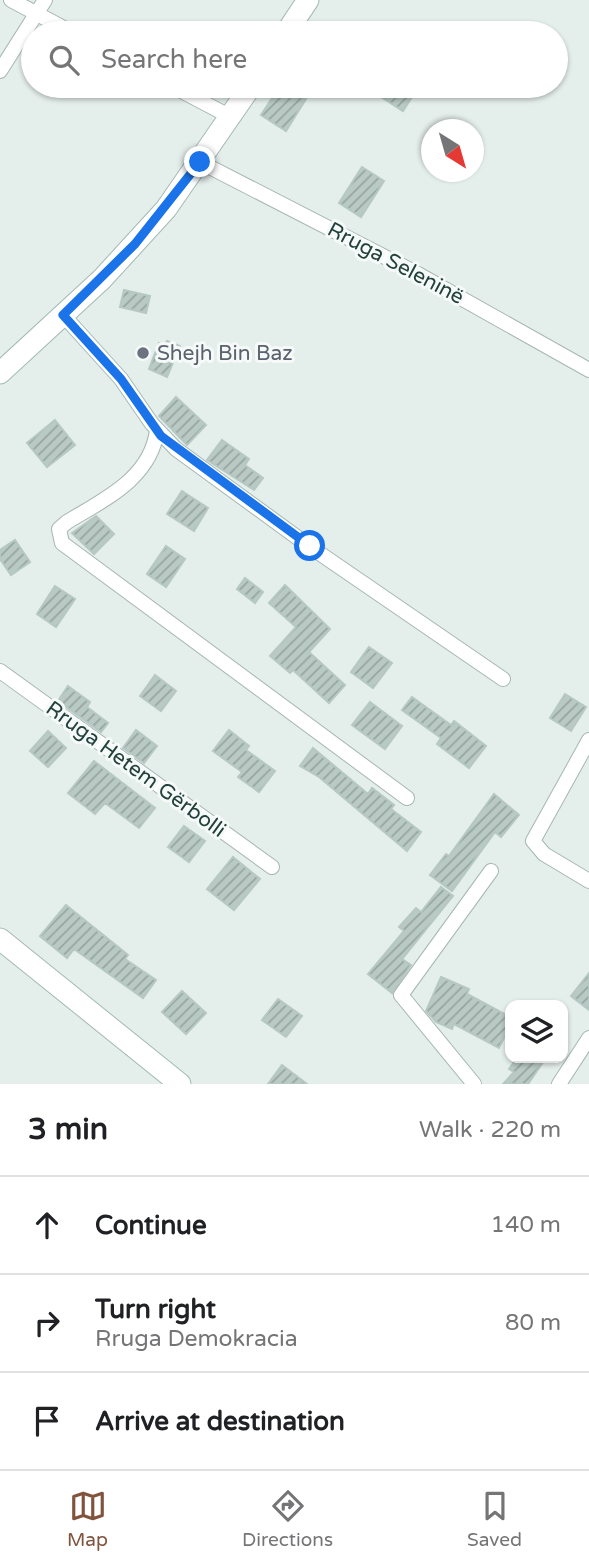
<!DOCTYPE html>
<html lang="en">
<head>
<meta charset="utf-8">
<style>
	:root { --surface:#fff; --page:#f2f2f2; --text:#202124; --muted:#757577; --line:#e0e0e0; --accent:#80543c }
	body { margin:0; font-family:"Varela Round",sans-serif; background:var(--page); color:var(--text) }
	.controls { position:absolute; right:21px; bottom:21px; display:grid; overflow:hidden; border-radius:14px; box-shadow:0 2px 5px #0004 }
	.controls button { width:63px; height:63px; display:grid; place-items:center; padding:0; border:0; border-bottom:2px solid var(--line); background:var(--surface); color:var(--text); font:35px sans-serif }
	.compass { position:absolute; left:421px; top:119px; width:63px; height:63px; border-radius:50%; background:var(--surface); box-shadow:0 2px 5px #0004; rotate:143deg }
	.stop { position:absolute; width:21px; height:21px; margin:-16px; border:5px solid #1a73e8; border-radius:50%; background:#fff }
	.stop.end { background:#1a73e8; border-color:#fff; box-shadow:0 2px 7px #0008 }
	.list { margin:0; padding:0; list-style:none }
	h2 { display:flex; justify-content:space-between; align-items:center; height:91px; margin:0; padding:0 28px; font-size:30px }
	h2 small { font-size:23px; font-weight:400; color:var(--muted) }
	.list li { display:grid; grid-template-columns:46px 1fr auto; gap:21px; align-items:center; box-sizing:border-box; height:98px; padding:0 28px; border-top:2px solid var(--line) }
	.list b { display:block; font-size:26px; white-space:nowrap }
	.list p { margin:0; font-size:23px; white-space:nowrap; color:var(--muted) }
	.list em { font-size:23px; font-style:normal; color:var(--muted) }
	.icon { flex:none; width:38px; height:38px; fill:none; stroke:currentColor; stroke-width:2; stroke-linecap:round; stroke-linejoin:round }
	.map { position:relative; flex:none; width:589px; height:1084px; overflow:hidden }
	.search { position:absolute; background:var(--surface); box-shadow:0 2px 5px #0004; left:21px; right:21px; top:21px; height:77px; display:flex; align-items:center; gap:18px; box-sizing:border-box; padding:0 24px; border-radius:38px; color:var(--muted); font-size:26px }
	.sheet { height:385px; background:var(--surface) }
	nav { display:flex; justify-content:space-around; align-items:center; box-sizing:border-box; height:98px; border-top:2px solid var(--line); background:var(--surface); font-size:19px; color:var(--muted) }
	nav a { display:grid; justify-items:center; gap:4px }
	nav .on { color:var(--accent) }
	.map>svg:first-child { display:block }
	.building { fill:url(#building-hatch); stroke:#b6c8c3; stroke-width:2 }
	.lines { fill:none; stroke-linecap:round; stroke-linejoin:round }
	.street-casing { stroke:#a6b7b3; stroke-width:16 }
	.secondary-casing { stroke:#a2bab5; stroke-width:23 }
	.street { stroke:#fff; stroke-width:14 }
	.secondary { stroke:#fff; stroke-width:21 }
	.route { stroke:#1a73e8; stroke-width:9 }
	.worship-dot { fill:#6b7280; stroke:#f5faf8; stroke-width:2.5 }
	.labels { text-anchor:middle; stroke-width:6; stroke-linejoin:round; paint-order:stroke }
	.street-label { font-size:21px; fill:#23413c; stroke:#f5faf8 }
	.worship-label { font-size:21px; fill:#5b616d; stroke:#f5faf8; text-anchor:start }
</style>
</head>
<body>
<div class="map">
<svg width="589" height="1084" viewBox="0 0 589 1084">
	<defs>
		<pattern id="building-hatch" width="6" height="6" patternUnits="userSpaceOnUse" patternTransform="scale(1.75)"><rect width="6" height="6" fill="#b9c9c4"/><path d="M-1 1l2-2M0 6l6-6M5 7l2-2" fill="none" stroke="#96a5a0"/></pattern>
	</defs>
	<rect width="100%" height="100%" fill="#e4eeeb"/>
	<path class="building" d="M280 86 306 99 286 131 261 115Z
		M384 86H419L403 111 378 95Z
		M362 167 384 181 361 217 339 203Z
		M124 290 150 296 146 313 120 307Z
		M167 341 180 346 167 377 149 369 159 343 165 345Z
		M176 397 206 425 187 445 159 416Z
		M55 420 75 445 47 467 27 443Z
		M222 440 249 459 245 465 263 478 254 490 207 460Z
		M182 491 208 508 194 531 167 514Z
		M96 516 114 534 94 554 72 533Z
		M15 540 30 562 11 575 0 559V550Z
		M166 546 185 559 166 587 147 574Z
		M245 578 263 592 255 603 237 589Z
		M285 585 330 629 309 652 345 685 329 703 293 670 290 673 270 656 296 627 269 603Z
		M55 586 75 599 56 627 37 614Z
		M369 647 392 663 373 688 351 672Z
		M155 675 176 691 161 711 140 696Z
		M68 686 90 702 87 707 108 723 101 732 58 701Z
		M565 694 586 707 571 731 550 718Z
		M412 697 451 725 454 721 486 746 469 768 437 744 441 738 402 710Z
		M370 702 402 726 385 749 352 725Z
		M136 730 157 746 144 763 123 748Z
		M229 730 249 746 246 750 275 771 259 792 238 777 242 772 213 751Z
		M48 731 66 748 48 767 30 751Z
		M313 748 368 794 372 788 394 805 391 809 421 832 407 851 319 777 300 766Z
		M94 761 155 808 139 828 105 803 95 814 68 793Z
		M494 794 519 815 501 837 495 832 452 891 430 875 446 854 449 856Z
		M184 826 205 841 189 862 168 847Z
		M233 857 260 879 234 910 207 889Z
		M441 887 453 896 402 959 411 965 392 993 368 974 404 931 399 927 416 908 421 912Z
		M66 905 128 955 125 959 156 980 143 998 74 949 67 958 40 936Z
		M589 973V1010L571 996Z
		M441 977 469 989 467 994 510 1017V1026L499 1048 454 1024 452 1029 436 1022 426 1011Z
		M182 991 206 1013 186 1034 162 1012Z
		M278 999 302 1016 286 1037 262 1020Z
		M517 1058H546L528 1084H503L514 1072 509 1069Z
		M282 1065 307 1084H268Z"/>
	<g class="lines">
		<defs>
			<path id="street" d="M11 0 73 33
				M0 71 45 0
				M172 86 231 117
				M200 162 418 274 589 370
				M63 315 121 379 152 424 176 449 309 546 503 679
				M157 430C151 478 105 499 67 522L59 529 62 543 407 798
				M0 671 272 867
				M589 740 533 841 544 854 589 881
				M474 1084 401 995 491 871
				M559 1084 589 1038"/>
			<path id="secondary" d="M286 33 308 0
				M0 373 102 279 166 209 251 86
				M0 939 180 1084"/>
		</defs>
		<use href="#street" class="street-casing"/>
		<use href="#secondary" class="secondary-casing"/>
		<use href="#street" class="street"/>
		<use href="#secondary" class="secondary"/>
	</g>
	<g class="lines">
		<path class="route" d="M200 162 135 244 63 315 121 379 161 436 310 546"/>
	</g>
	<circle class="worship-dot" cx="143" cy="353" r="7"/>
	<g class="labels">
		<g class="street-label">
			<text transform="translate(396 263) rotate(28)" y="7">Rruga Seleninë</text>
			<text transform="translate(136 769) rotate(36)" y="7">Rruga Hetem Gërbolli</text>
		</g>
		<g class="worship-label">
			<text x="157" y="360">Shejh Bin Baz</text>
		</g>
	</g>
</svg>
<div class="controls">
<button><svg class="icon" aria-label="layers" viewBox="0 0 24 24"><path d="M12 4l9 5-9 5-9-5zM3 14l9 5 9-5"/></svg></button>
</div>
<svg class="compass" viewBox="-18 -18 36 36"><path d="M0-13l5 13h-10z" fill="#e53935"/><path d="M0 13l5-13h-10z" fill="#757577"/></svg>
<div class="stop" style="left:310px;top:546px"></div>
<div class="stop end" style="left:200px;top:162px"></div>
<div class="search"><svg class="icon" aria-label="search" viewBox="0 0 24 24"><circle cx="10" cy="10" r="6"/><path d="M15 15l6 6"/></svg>Search here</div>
</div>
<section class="sheet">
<h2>3 min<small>Walk · 220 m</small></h2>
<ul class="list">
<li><svg class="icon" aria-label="ahead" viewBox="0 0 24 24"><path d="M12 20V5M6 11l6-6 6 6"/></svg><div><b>Continue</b></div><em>140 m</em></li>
<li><svg class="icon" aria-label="right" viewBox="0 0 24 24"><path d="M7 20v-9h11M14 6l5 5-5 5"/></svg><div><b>Turn right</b><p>Rruga Demokracia</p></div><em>80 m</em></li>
<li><svg class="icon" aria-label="arrive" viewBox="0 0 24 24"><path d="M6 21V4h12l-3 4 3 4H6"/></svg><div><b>Arrive at destination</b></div></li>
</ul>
</section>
<nav>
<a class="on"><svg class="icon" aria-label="map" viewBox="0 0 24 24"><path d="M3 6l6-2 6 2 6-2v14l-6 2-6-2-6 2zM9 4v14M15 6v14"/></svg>Map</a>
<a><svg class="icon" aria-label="directions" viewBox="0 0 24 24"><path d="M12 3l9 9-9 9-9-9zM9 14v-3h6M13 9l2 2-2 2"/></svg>Directions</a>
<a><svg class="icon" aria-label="saved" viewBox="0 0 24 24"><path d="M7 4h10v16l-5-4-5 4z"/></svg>Saved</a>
</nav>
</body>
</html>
